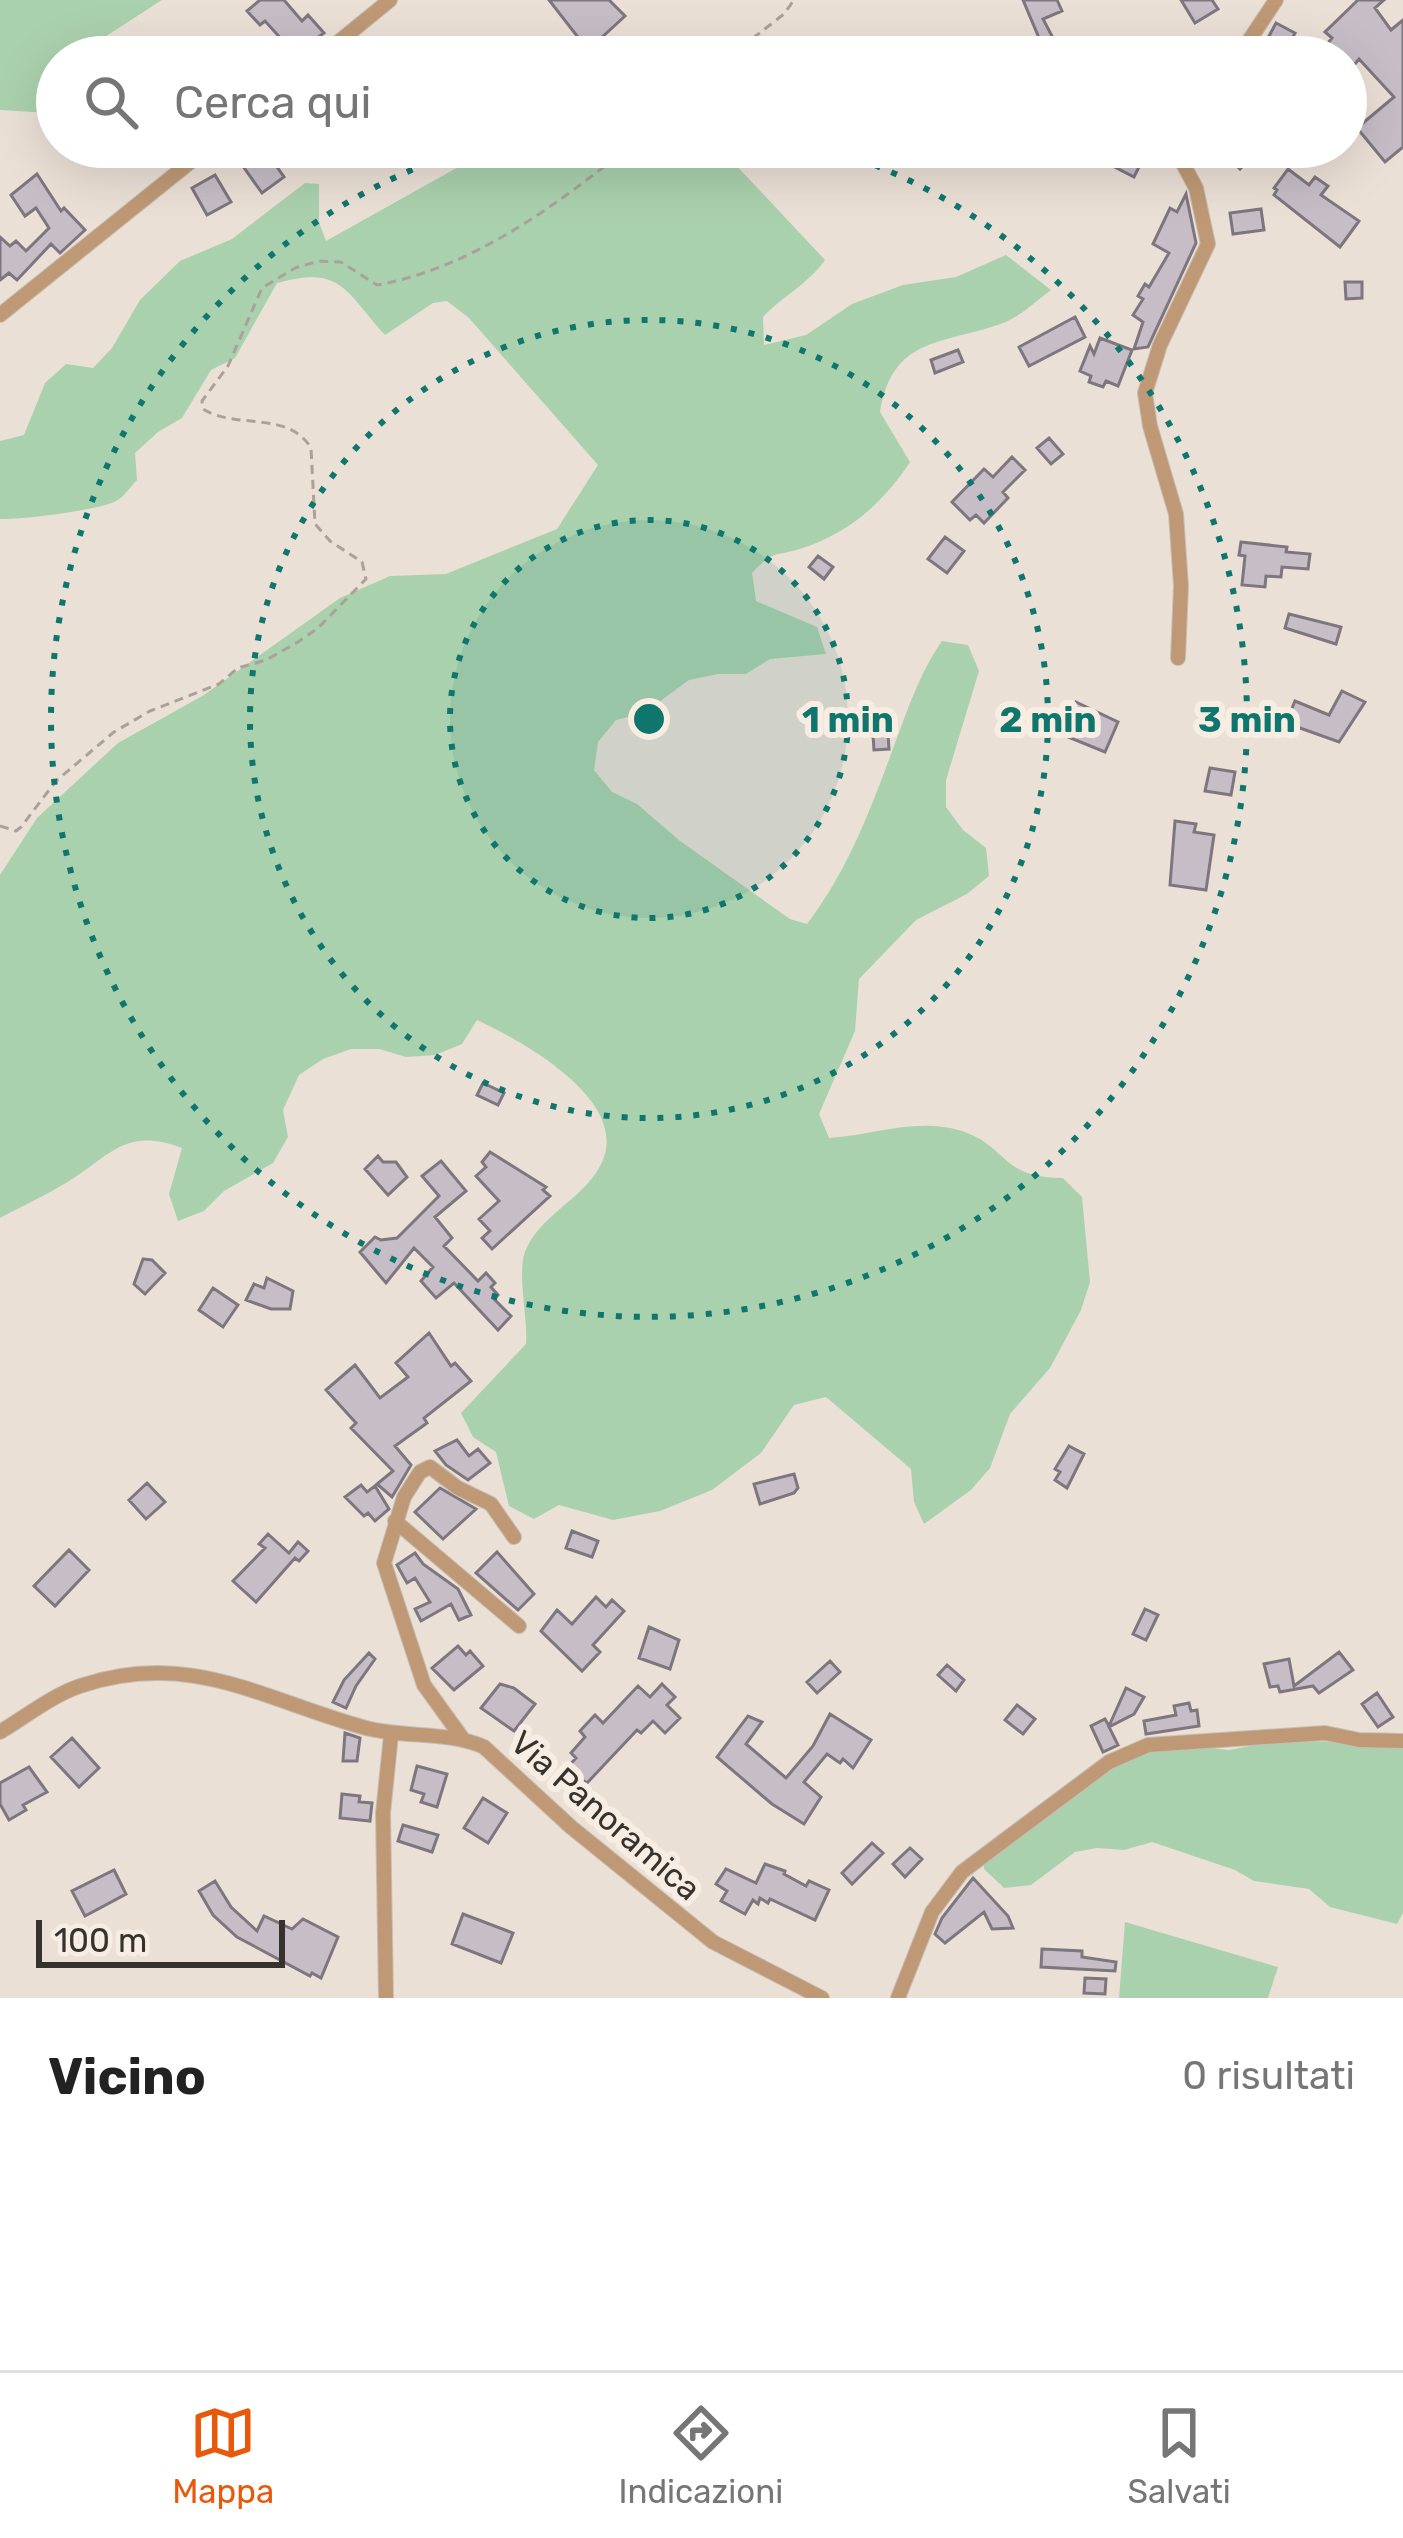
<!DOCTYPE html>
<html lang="it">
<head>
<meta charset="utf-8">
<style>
	:root { --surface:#fff; --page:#f6f6f6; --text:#222; --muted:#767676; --line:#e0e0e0; --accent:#ea580c }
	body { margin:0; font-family:Rubik,sans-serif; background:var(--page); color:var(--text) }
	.scale { position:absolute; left:36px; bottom:30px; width:249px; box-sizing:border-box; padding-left:12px; border:6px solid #36322e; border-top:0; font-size:33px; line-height:42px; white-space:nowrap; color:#36322e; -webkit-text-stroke:9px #f8ede3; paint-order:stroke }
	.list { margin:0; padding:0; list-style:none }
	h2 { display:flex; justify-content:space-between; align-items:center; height:156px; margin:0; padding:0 48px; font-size:51px }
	h2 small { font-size:39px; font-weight:400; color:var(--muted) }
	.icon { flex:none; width:66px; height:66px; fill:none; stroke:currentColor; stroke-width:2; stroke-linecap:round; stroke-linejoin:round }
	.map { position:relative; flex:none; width:1403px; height:1998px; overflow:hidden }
	.search { position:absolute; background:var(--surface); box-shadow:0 12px 48px #0002; left:36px; right:36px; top:36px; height:132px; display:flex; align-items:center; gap:30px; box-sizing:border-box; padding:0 42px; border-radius:66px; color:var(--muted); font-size:45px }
	.sheet { height:372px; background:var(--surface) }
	nav { display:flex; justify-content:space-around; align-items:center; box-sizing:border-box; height:168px; border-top:3px solid var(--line); background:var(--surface); font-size:33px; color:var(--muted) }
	nav a { display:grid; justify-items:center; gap:6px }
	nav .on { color:var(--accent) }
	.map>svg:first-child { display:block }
	.grass { fill:#aad1ad }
	.building { fill:#c6bdc7; stroke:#7e767f; stroke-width:3 }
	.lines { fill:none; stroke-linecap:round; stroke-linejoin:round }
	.street-casing { stroke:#c7bdb4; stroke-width:16 }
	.path { stroke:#aaa199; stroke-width:3; stroke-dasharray:9 6; stroke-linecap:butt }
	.street { stroke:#bf9976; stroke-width:14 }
	.ring { fill:none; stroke:#0f766e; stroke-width:6; stroke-dasharray:6 12 }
	.labels { text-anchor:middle; stroke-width:12; stroke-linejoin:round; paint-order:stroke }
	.street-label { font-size:33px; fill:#36322e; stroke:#f8ede3 }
	.centre { fill:#0f766e; stroke:#f8ede3; stroke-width:6 }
	.ring-label { font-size:36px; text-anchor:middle; font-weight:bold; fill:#0f766e; stroke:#f8ede3; stroke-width:12; stroke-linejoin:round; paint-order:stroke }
</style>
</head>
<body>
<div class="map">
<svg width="1403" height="1998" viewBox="0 0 1403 1998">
	<rect width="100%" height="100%" fill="#ebe0d6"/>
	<path class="grass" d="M0 0H162L97 42 87 57H57V107L50 113 0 110Z
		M494 147 603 150 719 147 825 260C807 285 784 295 763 317L764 345 806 335 852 304 903 285 956 277 1006 255 1051 290C1036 301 1020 317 1003 323 944 345 893 335 880 412L910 462C883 503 848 534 800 549 772 557 774 550 752 573L756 601 817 627 826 654 770 659 746 674H718L689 680 644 713 616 720 598 742 594 770 612 792 637 804 680 841 790 919 807 924C846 873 869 814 891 754 906 715 918 675 942 641L968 645 979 671 946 780V807L963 830 986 848 989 876 967 894 916 920 859 979 855 1031 819 1114 829 1138C874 1135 918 1117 962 1131 1009 1147 1000 1178 1063 1178L1082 1197 1090 1282 1081 1310 1050 1368 1010 1414 990 1468 971 1490 924 1524 914 1502 911 1469 826 1397 794 1405 761 1453 712 1490 660 1511 613 1520 559 1505 534 1519 509 1506 496 1452 473 1437 461 1413 526 1344C528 1318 517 1273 525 1252 539 1216 581 1200 599 1168 637 1104 524 1042 477 1020L462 1044 435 1055 406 1057 379 1049H351L323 1059 299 1075 283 1110 288 1137 273 1163 224 1191 204 1211 178 1221 169 1194 182 1148C126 1127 112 1154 69 1181 47 1195 22 1206 0 1218V875L37 818 118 743 204 695 340 598 390 576 446 574 557 529 598 465 469 318 447 301 433 303 385 335C345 291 342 265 277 283L235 358 211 370 182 418 158 432 135 453 137 480C131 486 124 497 116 501 100 510 20 520 0 519V441L24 435 45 383 66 364 93 368 112 348 140 300 180 261 232 239 305 183 319 184V222L326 241Z
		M1276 1741 1403 1742V1913L1397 1924 1330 1907 1309 1889 1254 1881 1235 1870 1152 1842 1124 1850 1097 1848 1075 1852 1031 1885 1004 1888 984 1869 983 1862 1114 1764 1151 1750 1181 1745 1229 1750Z
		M1125 1922 1278 1967 1268 1998H1119Z"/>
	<path class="building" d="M260 0H284L302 21 308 15 324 33 295 54 265 21 260 25 247 11Z
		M549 0H609L625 16 588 50Z
		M1023 0H1057L1062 11 1043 19 1063 57H1019L1042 45Z
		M1181 0H1212L1218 9 1195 23Z
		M1358 0H1384L1375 8 1391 30 1403 20V147L1385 162 1357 128 1394 97 1359 59 1346 75V57H1317L1332 38 1325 32Z
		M1276 23 1295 33 1282 57 1261 51Z
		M1173 40 1184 57H1146Z
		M167 42 178 57H133Z
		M147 147H187L167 166Z
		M247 147H263L284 177 262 193 235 155Z
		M1118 147H1149L1134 177 1109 164Z
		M1219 147H1260L1240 169Z
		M1288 169 1309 185 1315 177 1328 186 1321 195 1359 221 1340 247 1274 195 1277 190 1274 188Z
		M37 174 61 211 64 208 85 230 60 253 51 244 17 280 9 273 0 280V237L10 246 16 241 26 251 49 228 36 208 25 216 11 195Z
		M215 175 231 202 207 215 192 188Z
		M1186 194 1196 243 1148 347 1134 349 1143 322 1133 315 1143 299 1138 296 1145 284 1149 287 1169 253 1153 244 1170 208 1177 212Z
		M1261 209 1264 230 1233 234 1230 213Z
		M1345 282H1362V298L1346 299Z
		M1075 317 1085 337 1029 366 1019 347Z
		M1100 338 1132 350 1118 386 1106 381 1103 387 1089 382 1091 376 1080 371 1090 346 1094 354Z
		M958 350 963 362 935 373 931 360Z
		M1049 438 1063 454 1051 464 1037 448Z
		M1012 457 1025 470 1003 492 1008 498 984 523 976 515 970 520 952 502 984 469 993 477Z
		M945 537 964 551 947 573 928 559Z
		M1241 542 1287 547 1286 552 1310 554 1308 569 1282 567 1281 577 1266 576 1265 587 1242 585 1245 556 1239 555Z
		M818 556 833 567 824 579 809 567Z
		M1289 614 1341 627 1336 644 1285 628Z
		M1342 691 1365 702 1339 742 1286 723 1295 701 1329 715Z
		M1076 702 1118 722 1105 752 1063 735Z
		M887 719 889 749 874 750 872 720Z
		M1210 768 1235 772 1231 795 1205 791Z
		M1175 821 1196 824 1194 832 1214 835 1206 890 1170 885Z
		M483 1083 504 1093 498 1105 477 1095Z
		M490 1152 546 1187 543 1190 550 1196 492 1249 482 1238 490 1231 479 1219 499 1201 476 1176 486 1167 482 1162Z
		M378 1156 383 1162H396L407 1177 388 1195 365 1169Z
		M441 1161 466 1191 435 1217 452 1238 444 1246 478 1281 486 1273 495 1283 491 1287 498 1295 494 1299 511 1316 498 1330 454 1283 436 1298 421 1281 433 1267 414 1248 386 1283 360 1252 375 1237 381 1240 397 1238 439 1196 422 1176Z
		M143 1259 152 1260 165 1273 145 1294 134 1284Z
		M267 1278 293 1291 290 1309H271L246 1300 254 1284 264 1288Z
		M213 1288 238 1305 223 1327 199 1310Z
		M429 1333 451 1366 455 1363 471 1381 424 1418 427 1423 395 1446 411 1465 392 1497 377 1484 393 1471 351 1428 356 1423 326 1390 355 1365 380 1398 408 1377 396 1363Z
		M457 1440 469 1456 478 1449 490 1463 468 1480 446 1465 435 1451Z
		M1069 1446 1084 1454 1067 1488 1055 1480 1060 1472 1055 1469Z
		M794 1474 798 1488 794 1493 760 1504 754 1484Z
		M147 1483 165 1502 146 1519 129 1500Z
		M361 1485 367 1492 375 1486 389 1509 375 1521 368 1513 364 1516 345 1497Z
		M440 1488 476 1509 443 1539 415 1512Z
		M572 1531 598 1541 592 1557 566 1548Z
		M268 1534 289 1553 298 1542 308 1551 299 1561 295 1558 256 1602 233 1581 265 1548 259 1544Z
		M69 1550 89 1570 55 1606 34 1586Z
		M497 1552 534 1594 518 1610 476 1573Z
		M415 1553 423 1564 458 1589 471 1615 459 1620 451 1604 421 1621 415 1609 430 1602 415 1578 407 1583 397 1565Z
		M596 1597 606 1607 612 1600 624 1611 593 1645 600 1652 582 1671 541 1631 557 1610 572 1624Z
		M1145 1609 1158 1615 1146 1640 1133 1634Z
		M649 1627 679 1640 670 1669 639 1658Z
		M458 1646 466 1655 470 1651 483 1666 454 1690 432 1668Z
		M1339 1652 1353 1670 1319 1693 1313 1686 1280 1692 1278 1686 1270 1687 1264 1664 1289 1659 1294 1686Z
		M369 1653 375 1659 356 1686 346 1708 333 1702 344 1680Z
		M830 1661 840 1672 817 1693 807 1682Z
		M947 1665 964 1680 956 1691 938 1675Z
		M500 1684 514 1688 535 1704 514 1731 481 1708Z
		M662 1684 675 1697 667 1705 680 1718 665 1733 653 1721 641 1733 637 1730 587 1783 566 1769 576 1758 571 1753 585 1737 580 1731 595 1715 603 1723 638 1686 650 1697Z
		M1126 1688 1144 1697 1134 1714 1109 1727 1118 1745 1103 1752 1091 1726 1105 1719 1109 1726Z
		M1377 1693 1393 1717 1378 1727 1362 1704Z
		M1189 1703 1191 1711 1197 1710 1199 1726 1146 1734 1144 1721 1176 1715 1174 1706Z
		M1017 1705 1035 1719 1023 1734 1005 1720Z
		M830 1714 871 1740 853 1768 843 1759 840 1763 827 1754 804 1782 821 1797 804 1824 772 1804 717 1757 748 1716 762 1722 746 1744 786 1778 813 1746Z
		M345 1733 360 1738 357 1761H343Z
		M72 1738 99 1768 79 1787 51 1757Z
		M417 1766 447 1774 437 1807 421 1802 424 1794 411 1790Z
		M29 1767 47 1792 23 1805 26 1810 9 1820 0 1804V1783Z
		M342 1794 360 1796 359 1802 372 1803 370 1821 340 1818Z
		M483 1798 507 1813 488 1843 464 1828Z
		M403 1825 438 1835 432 1852 398 1841Z
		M872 1843 883 1853 852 1884 842 1873Z
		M910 1848 922 1859 905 1877 893 1864Z
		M765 1864 785 1871 784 1874 806 1886 809 1881 829 1890 815 1920 770 1899 768 1903 760 1898 758 1904 753 1900 745 1914 721 1901 727 1891 716 1884 726 1869 756 1883Z
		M114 1870 126 1894 85 1916 72 1891Z
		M973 1878 1008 1916 1013 1928 992 1929 984 1912 945 1943 935 1934 942 1918Z
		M215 1881 231 1907 257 1931 264 1916 292 1929 303 1919 338 1937 321 1978 312 1973 310 1976 237 1937 213 1915 199 1891Z
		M463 1914 513 1933 501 1963 452 1944Z
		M1042 1949 1082 1951V1957L1116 1962 1115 1971 1041 1967Z
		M1085 1978 1106 1979 1105 1994 1084 1993Z"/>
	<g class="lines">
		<defs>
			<path id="street" d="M320 57 390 0
				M1238 57 1276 0
				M1174 147 1196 188 1208 244 1160 345 1145 393 1150 426 1176 514 1181 586 1178 658
				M0 315 209 147
				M395 1521 519 1626
				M0 1732C25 1717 53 1695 80 1686 191 1649 263 1700 366 1728 404 1738 448 1731 484 1747L571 1827 713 1942 822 1998
				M463 1739 424 1685 384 1563 404 1497 420 1472 430 1467 458 1488 491 1504 514 1537
				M386 1998 383 1813 391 1735
				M898 1998 932 1912 962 1872 1109 1762 1148 1745 1325 1733 1359 1740 1403 1741"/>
		</defs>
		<use href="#street" class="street-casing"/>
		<path class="path" d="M729 57 784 14 794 0
			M0 826 16 831 21 827 56 781 114 732 150 711 219 684 238 668 266 660 298 642 318 628 366 579 362 562 330 541 315 524 311 448C288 410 237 430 203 409L202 401 228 366 262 288 295 268 319 261 341 262 377 285C472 268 555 206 629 147"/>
		<use href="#street" class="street"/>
	</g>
	<circle cx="649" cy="719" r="199" fill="#0f766e" fill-opacity=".12"/>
	<g class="ring">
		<circle cx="649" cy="719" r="199"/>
		<circle cx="649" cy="719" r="399"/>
		<path d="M824 147A598 598 0 1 1 474 147"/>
	</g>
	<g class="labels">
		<g class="street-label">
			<text transform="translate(606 1815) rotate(41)" y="12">Via Panoramica</text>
		</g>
	</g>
	<circle cx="649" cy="719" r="18" class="centre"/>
	<g class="ring-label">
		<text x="848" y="732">1 min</text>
		<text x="1048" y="732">2 min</text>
		<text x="1247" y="732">3 min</text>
	</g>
</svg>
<div class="scale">100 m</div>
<div class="search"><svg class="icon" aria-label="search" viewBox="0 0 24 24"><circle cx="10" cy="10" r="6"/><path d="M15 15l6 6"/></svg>Cerca qui</div>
</div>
<section class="sheet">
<h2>Vicino<small>0 risultati</small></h2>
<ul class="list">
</ul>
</section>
<nav>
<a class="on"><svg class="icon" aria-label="map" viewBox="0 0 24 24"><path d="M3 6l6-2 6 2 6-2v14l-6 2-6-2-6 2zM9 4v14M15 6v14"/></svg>Mappa</a>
<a><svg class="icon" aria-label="directions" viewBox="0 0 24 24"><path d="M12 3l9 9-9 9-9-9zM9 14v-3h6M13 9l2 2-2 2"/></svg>Indicazioni</a>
<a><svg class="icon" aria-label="saved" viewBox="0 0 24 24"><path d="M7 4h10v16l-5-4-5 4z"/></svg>Salvati</a>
</nav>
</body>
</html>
